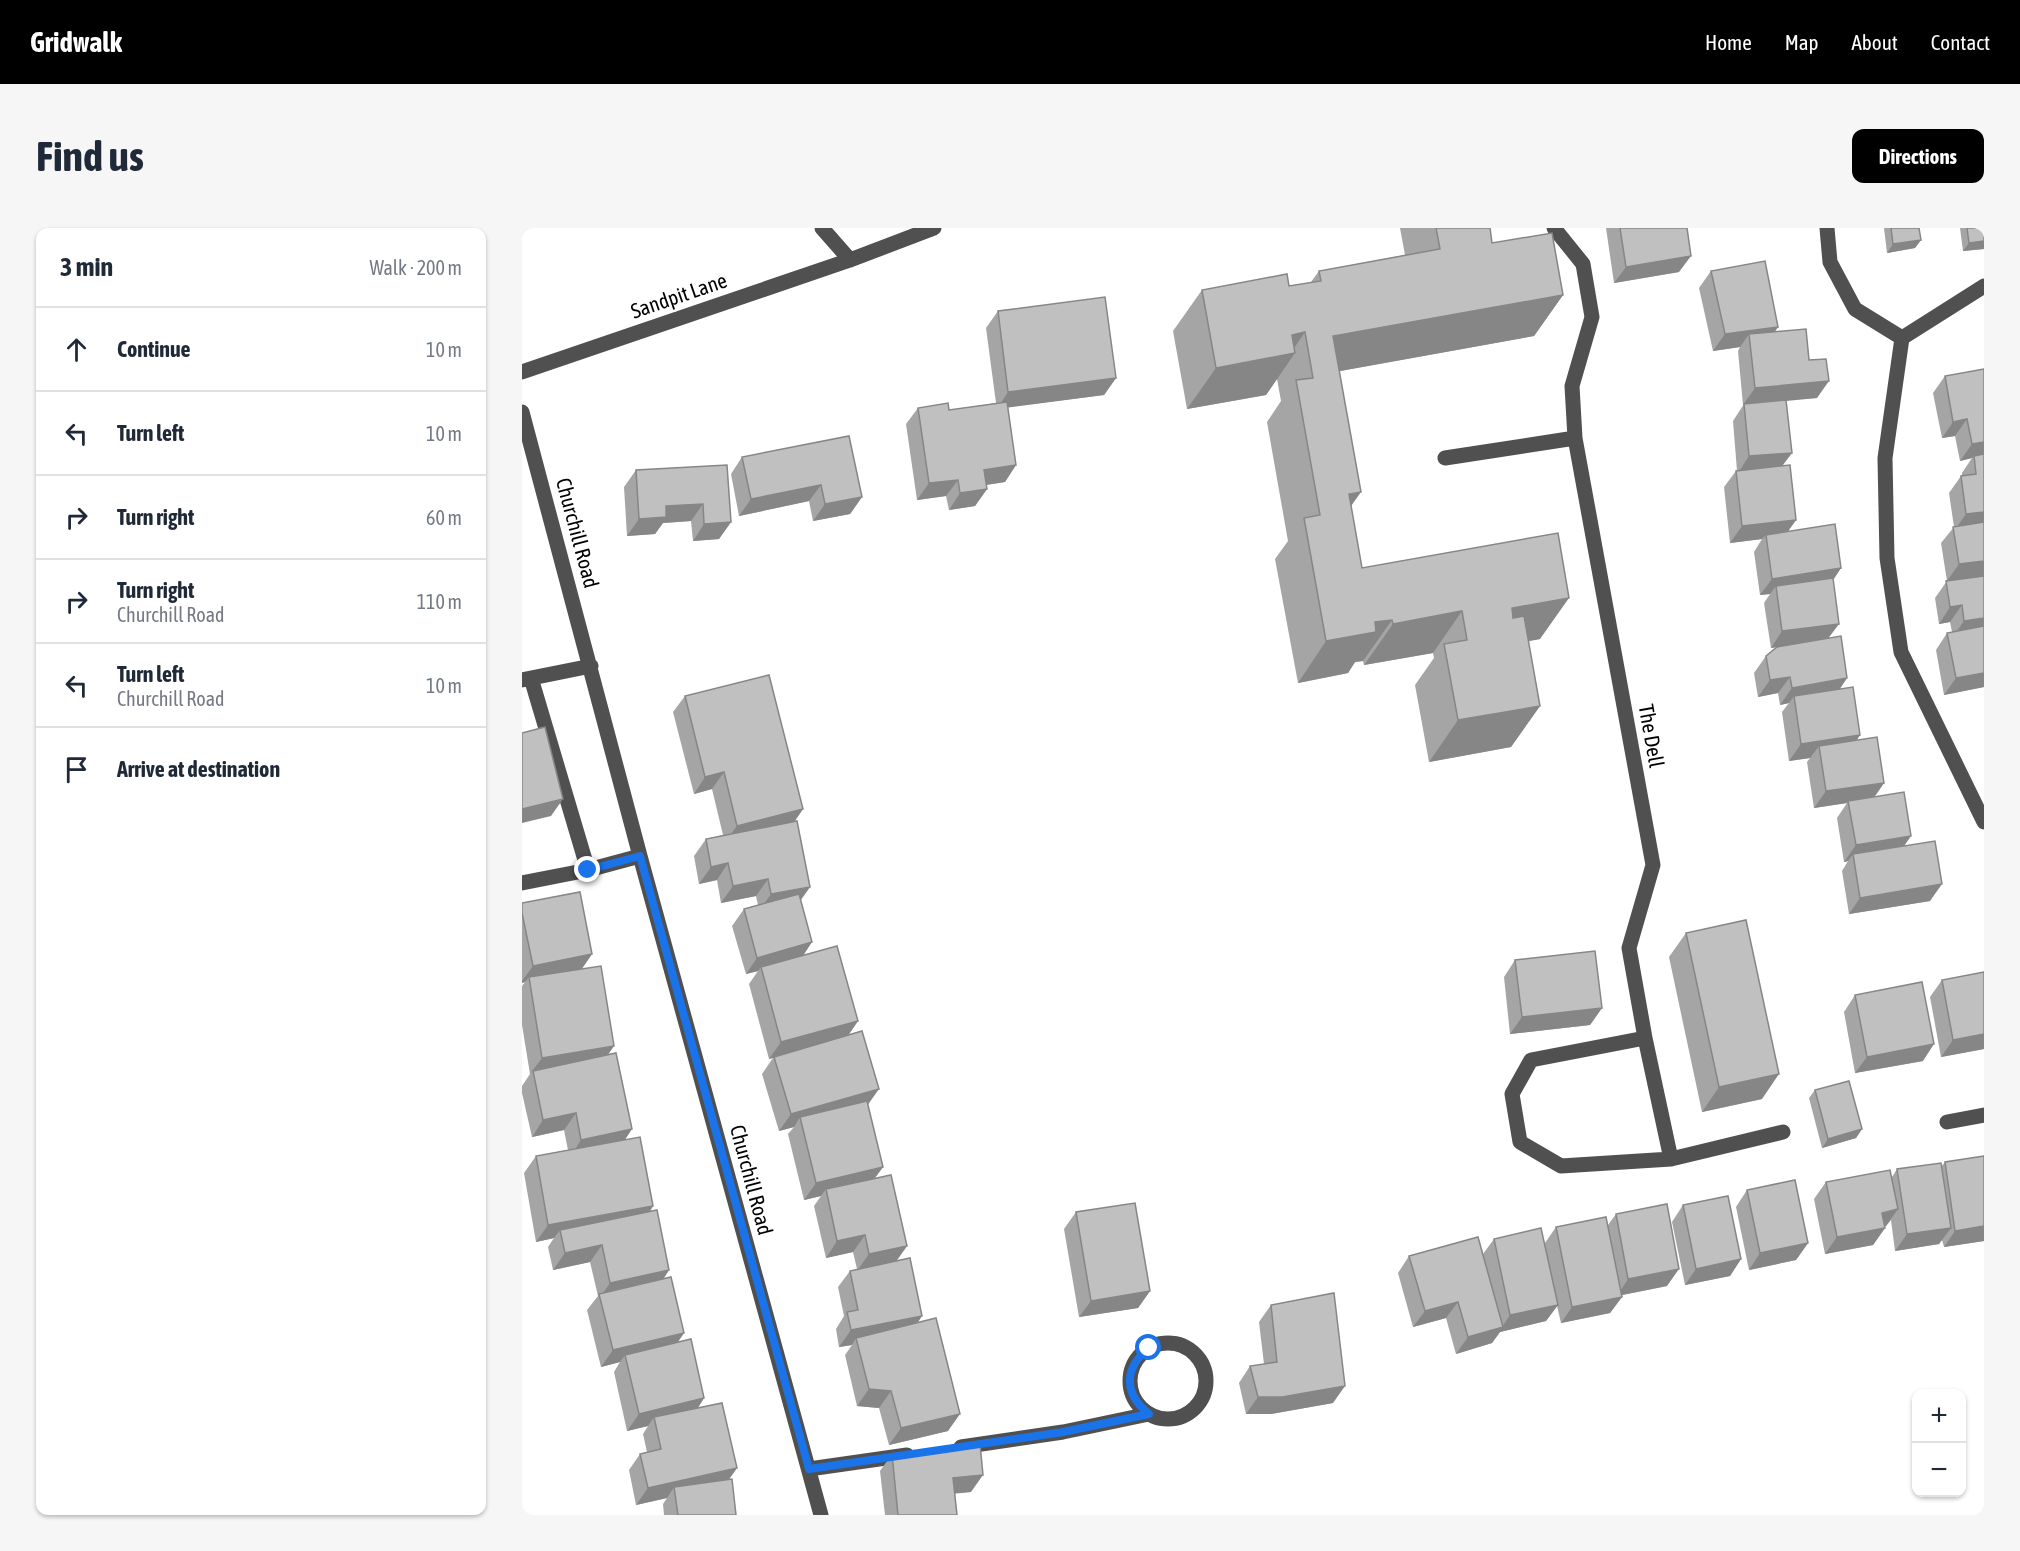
<!DOCTYPE html>
<html lang="en">
<head>
<meta charset="utf-8">
<style>
	:root { --surface:#fff; --page:#f6f6f7; --text:#1f2937; --muted:#747a83; --line:#e0e1e3; --accent:#000 }
	body { margin:0; font-family:"Asap Condensed",sans-serif; background:var(--page); color:var(--text) }
	.controls { position:absolute; right:18px; bottom:18px; display:grid; overflow:hidden; border-radius:12px; box-shadow:0 2px 4px #0004 }
	.controls button { width:54px; height:54px; display:grid; place-items:center; padding:0; border:0; border-bottom:2px solid var(--line); background:var(--surface); color:var(--text); font:30px sans-serif }
	.stop { position:absolute; width:18px; height:18px; margin:-14px; border:4px solid #1a73e8; border-radius:50%; background:#fff }
	.stop.end { background:#1a73e8; border-color:#fff; box-shadow:0 2px 6px #0008 }
	.list { margin:0; padding:0; list-style:none }
	h2 { display:flex; justify-content:space-between; align-items:center; height:78px; margin:0; padding:0 24px; font-size:26px }
	h2 small { font-size:20px; font-weight:400; color:var(--muted) }
	.list li { display:grid; grid-template-columns:39px 1fr auto; gap:18px; align-items:center; box-sizing:border-box; height:84px; padding:0 24px; border-top:2px solid var(--line) }
	.list b { display:block; font-size:22px; white-space:nowrap }
	.list p { margin:0; font-size:20px; white-space:nowrap; color:var(--muted) }
	.list em { font-size:20px; font-style:normal; color:var(--muted) }
	.icon { flex:none; width:33px; height:33px; fill:none; stroke:currentColor; stroke-width:2; stroke-linecap:round; stroke-linejoin:round }
	.map { position:relative; flex:none; width:1462px; height:1287px; overflow:hidden; border-radius:12px }
	header { display:flex; align-items:center; gap:36px; box-sizing:border-box; height:84px; padding:0 30px; background:var(--accent); color:#fff }
	header strong { font-size:28px }
	nav { display:flex; gap:33px; margin-inline-start:auto; font-size:21px }
	.intro { display:flex; align-items:center; justify-content:space-between; box-sizing:border-box; height:144px; padding:0 36px }
	h1 { margin:0; font-size:42px }
	.button { padding:15px 27px; border-radius:12px; background:var(--accent); color:#fff; font-size:21px; font-weight:700 }
	main { display:flex; gap:36px; padding:0 36px }
	aside { flex:1; background:var(--surface); border-radius:12px; box-shadow:0 2px 4px #0004 }
	.map>svg:first-child { display:block }
	.lines { fill:none; stroke-linecap:round; stroke-linejoin:round }
	.minor { stroke:#505050; stroke-width:15 }
	.wall { fill:#a5a5a5 }
	.shaded-wall { fill:#868686 }
	.building { fill:#c0c0c0; stroke:#868686; stroke-width:1.5 }
	.route { stroke:#1a73e8; stroke-width:8 }
	.labels { text-anchor:middle; stroke-width:4.5; stroke-linejoin:round; paint-order:stroke }
	.street-label { font-size:21px; fill:#000; stroke:#fff }
</style>
</head>
<body>
<header>
<strong>Gridwalk</strong>
<nav><a>Home</a><a>Map</a><a>About</a><a>Contact</a></nav>
</header>
<div class="intro"><h1>Find us</h1><a class="button">Directions</a></div>
<main>
<aside>
<h2>3 min<small>Walk · 200 m</small></h2>
<ul class="list">
<li><svg class="icon" aria-label="ahead" viewBox="0 0 24 24"><path d="M12 20V5M6 11l6-6 6 6"/></svg><div><b>Continue</b></div><em>10 m</em></li>
<li><svg class="icon" aria-label="left" viewBox="0 0 24 24"><path d="M17 20v-9H6M10 6l-5 5 5 5"/></svg><div><b>Turn left</b></div><em>10 m</em></li>
<li><svg class="icon" aria-label="right" viewBox="0 0 24 24"><path d="M7 20v-9h11M14 6l5 5-5 5"/></svg><div><b>Turn right</b></div><em>60 m</em></li>
<li><svg class="icon" aria-label="right" viewBox="0 0 24 24"><path d="M7 20v-9h11M14 6l5 5-5 5"/></svg><div><b>Turn right</b><p>Churchill Road</p></div><em>110 m</em></li>
<li><svg class="icon" aria-label="left" viewBox="0 0 24 24"><path d="M17 20v-9H6M10 6l-5 5 5 5"/></svg><div><b>Turn left</b><p>Churchill Road</p></div><em>10 m</em></li>
<li><svg class="icon" aria-label="arrive" viewBox="0 0 24 24"><path d="M6 21V4h12l-3 4 3 4H6"/></svg><div><b>Arrive at destination</b></div></li>
</ul>
</aside>
<div class="map">
<svg width="1462" height="1287" viewBox="0 0 1462 1287">
	<rect width="100%" height="100%" fill="#fff"/>
	<g class="lines">
		<path class="minor" d="M300 0 328 32
			M1032 0 1061 36 1070 89 1050 158 1053 210 1131 637 1107 720 1123 810 1149 931
			M1305 0 1308 34 1333 81 1380 110
			M1462 58 1380 110 1363 230 1365 330 1379 424 1462 594
			M0 144 328 32 412 0
			M0 184 118 628 299 1287
			M923 230 1053 210
			M0 452 69 438
			M66 642 118 628
			M0 655 66 642 9 450
			M1123 810 1009 832 990 866 998 914 1039 938 1149 931 1261 904
			M1425 894 1462 887
			M608 1153a38 38 0 1 1 76 0a38 38 0 1 1-76 0Z
			M439 1219 541 1204 627 1186
			M287 1241 385 1227"/>
	</g>
	<path class="wall" d="M878 0H968L970 15 1041 67 1012 108 817 143 829 278 840 340 1018 411 1006 413 1018 478 989 519 907 534 893 457 912 430 911 425 842 437 841 433 833 434 826 445 776 455 753 331 766 313 745 194 759 173 755 151 744 167 665 181 651 103 680 62 767 58 789 54 797 43 883 27Z
		M1084 0H1165L1157 44 1092 55Z
		M1362 0H1397L1399 12 1393 20 1365 25Z
		M1438 0H1462V21L1441 23Z
		M1189 43 1256 99 1253 103 1287 132 1295 170 1264 172 1260 238 1274 292 1266 303 1319 340 1311 351 1307 410 1325 450 1317 461 1338 507 1335 512 1362 555 1352 569 1382 618 1408 673 1327 686 1320 643 1326 633 1322 634 1315 590 1325 575 1292 580 1285 534 1288 530 1267 533 1260 484 1267 475 1258 477 1256 465 1236 469 1232 445 1244 428 1258 418 1249 420 1242 375 1248 366 1238 367 1232 324 1240 311 1208 315 1202 259 1214 243H1215L1211 193 1222 176 1221 177 1216 123 1218 119 1191 123 1177 60Z
		M476 83 594 150 582 167 486 179 494 237 483 254 464 257 465 261 453 278 427 282 424 268 395 272 384 196 396 180 427 182 474 175 464 100Z
		M1462 141V459L1422 467 1414 422 1425 405 1430 404 1428 394 1417 396 1413 370 1425 353 1419 315 1432 299 1427 265 1439 248H1440V245L1450 230 1438 233 1433 208 1420 210 1411 165 1423 148Z
		M220 229 340 269 328 286 291 293 287 273 217 288 209 246Z
		M205 237 209 294 197 311 171 313 169 293 141 295 133 306 105 308 102 259 114 242Z
		M163 468 281 581 273 593 288 659 279 672 281 728 336 793 326 808 346 877 361 939 353 950 385 1018 374 1033 396 1095 426 1203 367 1217 357 1180 335 1178 323 1127 330 1117 317 1119 314 1101 322 1088 316 1059 328 1043 335 1041 331 1024 304 1030 292 978 299 968 282 972 266 906 272 899 257 903 240 846 251 830 247 831 227 756 236 743 224 746 210 698 222 681 236 677 234 668 199 675 195 652 177 656 172 628 184 611 201 607 190 561 172 566 151 484Z
		M0 675 70 726 60 741 92 818 86 826 103 912 131 978 128 984 147 1042 142 1050 162 1105 156 1114 182 1170 176 1180 215 1240 207 1251 214 1287H142L141 1276 145 1270 114 1277 107 1242 118 1226 125 1224 121 1206 126 1198 105 1203 92 1144 98 1134 79 1139 65 1082 76 1068 68 1034 31 1042 26 1019 32 1010 14 1014 2 945 14 928 46 922 42 902 10 909 0 865V858L8 846 0 797V758L3 754 0 755Z
		M1164 705 1240 871 1180 884 1147 729Z
		M993 732 1080 780 1068 797 988 806 982 749Z
		M1462 744V821L1419 829 1408 769 1420 752Z
		M1333 767 1401 833 1333 845 1322 784Z
		M1293 862 1340 901 1334 910 1300 920 1287 870Z
		M1462 928V1013L1422 1019 1420 1012 1417 1016 1373 1023 1369 992 1364 998H1362L1363 1000 1351 1017 1303 1026 1292 971 1304 954 1370 949 1375 941 1419 939 1423 934Z
		M1225 962 1286 1015 1274 1032 1227 1042 1214 979Z
		M1161 977 1219 1031 1208 1048 1163 1057 1150 994Z
		M554 984 628 1063 616 1080 557 1089 542 1001Z
		M1094 986 1145 1058 1100 1067V1069L1088 1085 1039 1095 1035 1078 1024 1093 978 1104 970 1115 934 1126 924 1090 891 1099 876 1045 887 1028 961 1026 972 1011 1023 1015 1034 999 1086 997Z
		M749 1077 811 1175 749 1186H724L717 1155 728 1138 742 1136 737 1094Z
		M370 1226 449 1264 433 1265 435 1287H363L358 1243Z"/>
	<path class="shaded-wall" d="M1399 12 1393 20 1365 25 1371 16Z
		M1462 13V21L1441 23 1447 15Z
		M1169 28 1157 44 1092 55 1104 39Z
		M1041 67 1012 108 791 148 811 108Z
		M1256 99 1244 116 1227 106 1218 119 1191 123 1203 106Z
		M783 104 768 126 773 125 744 167 665 181 694 140 770 107Z
		M594 150 582 167 475 181 486 164Z
		M1307 153 1295 170 1221 177 1233 160Z
		M1445 191 1433 208 1420 210 1431 194Z
		M1462 214V228H1452L1450 230 1438 233 1450 216Z
		M1270 225 1258 241 1216 245 1227 228Z
		M494 237 483 254 450 259 462 242Z
		M436 252 424 268 395 272 407 255Z
		M299 257 287 273 217 288 229 271Z
		M465 261 453 278 427 282 438 265Z
		M839 264 810 305 827 266Z
		M340 269 328 286 291 293 303 276Z
		M181 276 169 293 141 295 133 306 105 308 117 291 144 278Z
		M1462 284V299L1432 303 1444 286Z
		M1274 292 1262 309 1244 307 1240 311 1208 315 1220 298Z
		M209 294 197 311 171 313 182 296Z
		M1462 333V348L1425 353 1437 336Z
		M1319 340 1308 357 1254 358 1248 366 1238 367 1250 351Z
		M1047 370 1018 411 961 422 990 380Z
		M1440 377 1428 394 1417 396 1428 379Z
		M940 383 911 425 842 437 871 396Z
		M1462 390V405L1430 410 1442 393Z
		M870 392 841 433 833 434 826 445 776 455 804 413 853 394Z
		M1317 396 1305 412 1249 420 1260 403Z
		M1462 445V459L1422 467 1434 450Z
		M1268 449 1256 465 1236 469 1248 452Z
		M1325 450 1314 467 1272 468 1267 475 1258 477 1270 460Z
		M1018 478 989 519 907 534 936 492Z
		M1338 507 1326 524 1297 518 1288 530 1267 533 1279 516Z
		M202 544 190 561 172 566 183 549Z
		M1362 555 1351 571 1326 573 1325 575 1292 580 1304 563Z
		M41 571 29 588 0 595V581Z
		M281 581 269 598 203 614 215 598Z
		M1389 608 1378 624 1331 626 1326 633 1322 634 1334 617Z
		M206 635 195 652 177 656 189 639Z
		M246 651 234 668 199 675 211 658Z
		M1420 656 1408 673 1327 686 1338 670Z
		M288 659 276 675 237 683 249 666Z
		M290 714 279 731 239 739 236 743 224 746 235 730Z
		M70 726 58 743 7 749 3 754 0 755V753L11 738Z
		M1080 780 1068 797 988 806 1000 789Z
		M336 793 324 810 247 831 259 814Z
		M1462 806V821L1419 829 1431 812Z
		M1412 816 1401 833 1333 845 1345 829Z
		M92 818 80 835 11 843 8 846 20 830Z
		M1257 846 1240 871 1180 884 1197 859Z
		M357 861 345 878 278 889 272 899 257 903 269 886Z
		M54 885 42 902 10 909 21 892Z
		M110 901 99 918 48 929 59 912Z
		M1340 901 1334 910 1300 920 1306 911Z
		M361 939 349 955 304 961 299 968 282 972 294 955Z
		M131 978 119 995 38 1002 32 1010 14 1014 26 997Z
		M1376 981 1364 998 1348 1001 1360 985Z
		M1462 998V1013L1422 1019 1433 1003Z
		M1363 1000 1351 1017 1303 1026 1315 1009Z
		M1429 1000 1417 1016 1373 1023 1385 1006Z
		M343 1007 331 1024 304 1030 315 1013Z
		M1286 1015 1274 1032 1227 1042 1238 1025Z
		M80 1017 68 1034 31 1042 43 1025Z
		M385 1018 373 1035 335 1043 347 1026Z
		M1219 1031 1208 1048 1163 1057 1174 1041Z
		M1157 1041 1145 1058 1095 1068 1106 1051Z
		M147 1042 136 1059 78 1069 88 1055Z
		M628 1063 616 1080 557 1089 569 1073Z
		M1100 1069 1088 1085 1039 1095 1050 1079Z
		M936 1074 924 1090 891 1099 903 1083Z
		M1036 1077 1024 1093 978 1104 970 1115 934 1126 946 1109 980 1099 988 1087Z
		M400 1088 389 1105 334 1110 330 1117 317 1119 329 1102Z
		M162 1105 150 1122 103 1127 98 1134 79 1139 91 1122Z
		M823 1158 811 1175 749 1186H724L736 1169Z
		M347 1161 369 1163 357 1180 335 1178Z
		M182 1170 171 1187 132 1189 126 1198 105 1203 117 1186Z
		M438 1186 426 1203 367 1217 379 1200Z
		M215 1240 203 1257 152 1259 145 1270 114 1277 126 1260Z
		M461 1247 449 1264 419 1267 431 1250Z"/>
	<path class="building" d="M914 0H968L970 15 1030 5 1041 67 811 108 839 264 827 266 840 340 1036 305 1047 370 990 380 991 390 1002 388 1018 478 936 492 922 416 945 412 940 383 871 396 870 392 853 394 854 404 804 413 782 290 798 287 774 152 791 150 783 104 770 107 773 125 694 140 680 62 765 46 767 58 799 53 797 43 918 21Z
		M1098 0H1165L1169 28 1104 39Z
		M1369 0H1397L1399 12 1371 16Z
		M1445 0H1462V13L1447 15Z
		M1243 33 1256 99 1203 106 1189 43Z
		M583 69 594 150 486 164 476 83Z
		M1284 101 1287 132 1304 131 1307 153 1233 160 1227 106Z
		M1462 141V214L1450 216 1445 191 1431 194 1423 148Z
		M1264 172 1270 225 1227 228 1222 176Z
		M485 174 494 237 462 242 465 261 438 265 436 252 407 255 396 180 426 175 427 182Z
		M327 208 340 269 303 276 299 257 229 271 220 229Z
		M1462 226V284L1444 286 1439 248 1454 246 1452 228Z
		M205 237 209 294 182 296 181 276 144 278V289L117 291 114 242Z
		M1268 237 1274 292 1220 298 1214 243Z
		M1462 294V333L1437 336 1431 299Z
		M1313 296 1319 340 1250 351 1244 307Z
		M1462 348V390L1442 393 1440 377 1428 379 1424 353Z
		M1311 350 1317 396 1260 403 1254 358Z
		M1462 398V445L1434 450 1425 405Z
		M1319 408 1325 450 1270 460 1268 449 1248 452 1244 428 1255 419Z
		M247 447 281 581 215 598 202 544 183 549 163 468Z
		M1331 459 1338 507 1279 516 1272 468Z
		M23 499 41 571 0 581V505Z
		M1355 509 1362 555 1304 563 1297 518Z
		M1382 564 1389 608 1334 617 1326 573Z
		M275 593 288 659 249 666 246 651 211 658 206 635 189 639 184 611Z
		M1413 613 1420 656 1338 670 1331 626Z
		M58 664 70 726 11 738 0 685V675Z
		M277 666 290 714 235 730 222 681Z
		M1224 692 1257 846 1197 859 1164 705Z
		M315 718 336 793 259 814 239 739Z
		M1073 723 1080 780 1000 789 993 732Z
		M79 738 92 818 20 830 7 749Z
		M1462 744V806L1431 812 1420 752Z
		M1400 754 1412 816 1345 829 1333 767Z
		M340 803 357 861 269 886 252 829Z
		M94 825 110 901 59 912 54 885 21 892 11 843Z
		M1327 853 1340 901 1306 911 1293 862Z
		M345 873 361 939 294 955 278 889Z
		M118 909 131 978 26 997 14 928Z
		M1462 928V998L1433 1003 1423 934Z
		M1419 935 1429 1000 1385 1006 1375 941Z
		M1368 942 1376 981 1360 985 1363 1000 1315 1009 1304 954Z
		M369 947 385 1018 347 1026 343 1007 315 1013 304 961Z
		M1273 952 1286 1015 1238 1025 1225 962Z
		M1206 968 1219 1031 1174 1041 1161 977Z
		M613 975 628 1063 569 1073 554 984Z
		M1145 976 1157 1041 1106 1051 1094 986Z
		M135 982 147 1042 88 1055 80 1017 43 1025 38 1002Z
		M1084 989 1100 1069 1050 1079 1034 999Z
		M1019 1000 1036 1077 988 1087 972 1011Z
		M956 1009 981 1099 946 1109 936 1074 903 1083 887 1028Z
		M388 1030 400 1088 329 1102 325 1084 336 1082 328 1043Z
		M149 1049 162 1105 91 1122 77 1066Z
		M812 1065 823 1158 760 1169H736L728 1138 755 1134 749 1077Z
		M414 1090 438 1186 379 1200 369 1163 347 1161 334 1110Z
		M169 1111 182 1170 117 1186 103 1127Z
		M200 1175 215 1240 126 1260 118 1226 139 1221 132 1189Z
		M458 1216 461 1247 431 1250 435 1287H376L370 1226Z
		M210 1251 214 1287H156L152 1259Z"/>
	<g class="lines">
		<path class="route" d="M66 642 118 628 287 1241 541 1204 627 1186C601 1165 602 1140 627 1120"/>
	</g>
	<g class="labels">
		<g class="street-label">
			<text transform="translate(157 68) rotate(-19)" y="7">Sandpit Lane</text>
			<text transform="translate(55 305) rotate(75)" y="7">Churchill Road</text>
			<text transform="translate(1129 508) rotate(80)" y="7">The Dell</text>
			<text transform="translate(229 952) rotate(75)" y="7">Churchill Road</text>
		</g>
	</g>
</svg>
<div class="controls">
<button>+</button>
<button>−</button>
</div>
<div class="stop" style="left:627px;top:1120px"></div>
<div class="stop end" style="left:66px;top:642px"></div>
</div>
</main>
</body>
</html>
